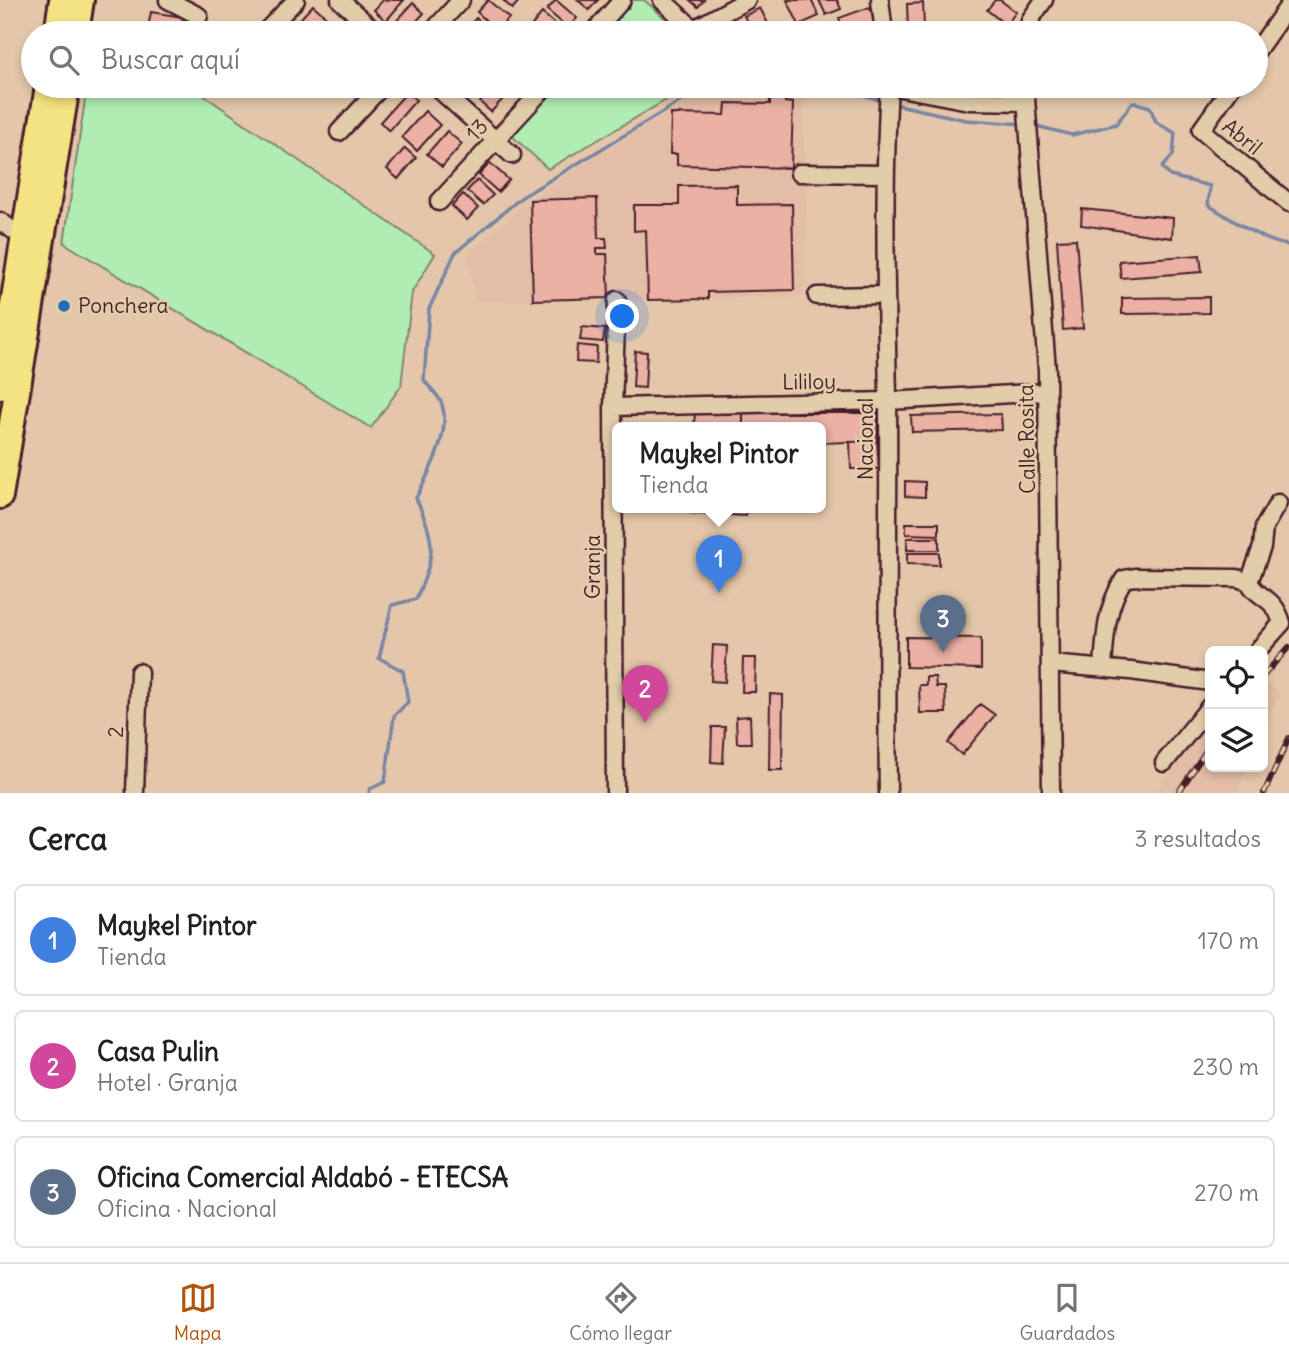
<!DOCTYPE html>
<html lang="es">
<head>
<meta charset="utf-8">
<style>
	:root { --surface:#fff; --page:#f2f2f2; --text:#202124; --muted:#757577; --line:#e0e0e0; --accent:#b45309 }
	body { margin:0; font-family:Delius,sans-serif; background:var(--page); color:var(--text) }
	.controls { position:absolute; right:21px; bottom:21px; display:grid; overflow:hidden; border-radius:10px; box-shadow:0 4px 10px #0003 }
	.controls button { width:63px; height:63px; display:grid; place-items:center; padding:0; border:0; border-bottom:2px solid var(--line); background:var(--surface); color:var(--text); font:35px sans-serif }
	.you { position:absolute; left:623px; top:317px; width:24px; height:24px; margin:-18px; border:5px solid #fff; border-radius:50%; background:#1a73e8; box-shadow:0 0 0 10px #1a73e833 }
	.badge { display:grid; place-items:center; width:46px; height:46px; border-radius:50%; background:var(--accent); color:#fff; font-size:23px; font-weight:700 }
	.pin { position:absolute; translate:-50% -58px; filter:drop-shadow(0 2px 4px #0008) }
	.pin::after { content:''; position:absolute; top:37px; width:24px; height:21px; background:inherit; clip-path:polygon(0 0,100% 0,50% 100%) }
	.popup { position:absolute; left:612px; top:422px; width:214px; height:91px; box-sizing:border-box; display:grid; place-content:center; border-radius:10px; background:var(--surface); filter:drop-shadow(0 2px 5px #0005); font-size:23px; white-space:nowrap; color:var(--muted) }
	.popup b { font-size:26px; color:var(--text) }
	.popup::after { content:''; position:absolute; left:50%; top:100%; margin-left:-14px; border:14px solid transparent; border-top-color:var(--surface) }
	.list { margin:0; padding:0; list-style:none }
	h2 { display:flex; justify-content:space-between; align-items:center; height:91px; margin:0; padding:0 28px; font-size:30px }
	h2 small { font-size:23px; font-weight:400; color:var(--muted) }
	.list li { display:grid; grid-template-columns:46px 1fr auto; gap:21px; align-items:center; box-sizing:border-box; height:112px; margin:0 14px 14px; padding:0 14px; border:2px solid var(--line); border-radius:10px }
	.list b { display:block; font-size:26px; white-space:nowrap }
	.list p { margin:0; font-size:23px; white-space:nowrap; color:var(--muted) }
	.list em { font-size:23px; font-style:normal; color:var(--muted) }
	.icon { flex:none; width:38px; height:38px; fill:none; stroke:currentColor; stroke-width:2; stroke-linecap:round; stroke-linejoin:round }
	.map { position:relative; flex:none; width:1289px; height:793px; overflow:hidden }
	.search { position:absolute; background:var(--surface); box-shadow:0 4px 10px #0003; left:21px; right:21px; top:21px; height:77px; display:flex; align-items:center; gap:18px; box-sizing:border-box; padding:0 24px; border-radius:38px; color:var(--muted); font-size:26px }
	.sheet { height:469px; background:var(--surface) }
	nav { display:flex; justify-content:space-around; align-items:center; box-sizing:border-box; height:98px; border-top:2px solid var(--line); background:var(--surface); font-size:19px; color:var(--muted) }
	nav a { display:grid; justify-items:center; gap:4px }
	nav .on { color:var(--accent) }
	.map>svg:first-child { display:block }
	.built { fill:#e3bda6 }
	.green { fill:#b1edb3; stroke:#7e866f; stroke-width:2 }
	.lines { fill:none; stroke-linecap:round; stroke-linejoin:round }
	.stream { stroke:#7a85a4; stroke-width:3.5 }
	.building { fill:#eab1a4; stroke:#4a1f2b; stroke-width:2 }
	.minor-casing { stroke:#4a1f2b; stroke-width:21 }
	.highway-casing { stroke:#4a1f2b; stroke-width:30 }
	.minor { stroke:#e2cdab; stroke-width:16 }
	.highway { stroke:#f4e382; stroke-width:24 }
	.rail-casing { stroke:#4a1f2b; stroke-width:6 }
	.rail { stroke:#e2cdab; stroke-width:3.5; stroke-dasharray:10; stroke-linecap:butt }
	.poi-dot { fill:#1f6fb2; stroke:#e2cdab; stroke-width:2.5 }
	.labels { text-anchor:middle; stroke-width:5; stroke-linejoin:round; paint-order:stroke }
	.street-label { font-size:21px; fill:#4a1f2b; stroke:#e2cdab }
	.poi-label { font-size:21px; fill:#4a1f2b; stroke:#e2cdab; text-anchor:start }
</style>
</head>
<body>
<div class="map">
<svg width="1289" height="793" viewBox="0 0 1289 793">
	<rect width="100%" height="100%" fill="#e4c7aa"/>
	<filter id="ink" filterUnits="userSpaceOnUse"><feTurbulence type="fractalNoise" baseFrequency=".0143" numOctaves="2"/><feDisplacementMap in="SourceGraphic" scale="14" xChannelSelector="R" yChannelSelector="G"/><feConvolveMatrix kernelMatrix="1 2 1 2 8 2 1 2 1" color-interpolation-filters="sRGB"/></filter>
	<g filter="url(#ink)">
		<path class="built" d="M720 86H804V164L807 194 804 297 475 302 468 254 530 199 697 94Z
			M1263 681 1280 692 1263 731Z
			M1210 720V767H1247L1236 793H1154Z"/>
		<path class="green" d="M631 0H644L682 33H601Z
			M87 86H190L435 254 412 292 401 386 371 428 64 243Z
			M555 86H690L548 169 511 135Z"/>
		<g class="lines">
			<path class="stream" d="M835 86 883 101
				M894 104 966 120 1024 124
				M1032 125 1072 135 1116 124 1133 102 1150 107 1156 122 1175 133 1173 155 1162 167 1170 176 1210 186 1208 205C1229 217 1266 244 1289 245
				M369 793 370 789 385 782 394 716 408 702 403 671 379 658 392 605 416 599C436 554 436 543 416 498 428 474 453 430 441 402 438 395 429 387 424 380L429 309 455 253 522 197 706 86"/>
		</g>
		<path class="building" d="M383 0H404L386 21 374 10Z
			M488 0 509 18 497 31 477 12Z
			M503 0H520L512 9Z
			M556 0 577 18 568 28 547 10Z
			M578 0H598L589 10Z
			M690 0H704L698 7Z
			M787 0H811L819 16 799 25Z
			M819 0H837L841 9 826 15Z
			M995 0H1000L1016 12 1006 25 987 10Z
			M413 3 424 13 406 33H403L393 25Z
			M923 3 924 27 908 28 907 4Z
			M313 5 342 31 340 33H293L290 30Z
			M870 7 876 24 844 33 839 18Z
			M760 8 773 33H753L744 16Z
			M151 12 183 17 180 33H147Z
			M542 13 562 30 559 33H541L532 25Z
			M476 18 493 33H470L466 30Z
			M736 20 743 33H726L722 28Z
			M927 28V33H909L908 30Z
			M495 86H508L512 89 491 112 480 102Z
			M407 92 416 100 389 131 380 122Z
			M770 94 785 95V102L793 103 791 168 677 165V154H670L671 114 725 115 726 103 770 104Z
			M425 111 440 125 417 151 402 137Z
			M447 131 462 144 442 167 427 154Z
			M405 148 416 158 398 179 387 169Z
			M490 163 509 180 498 192 479 175Z
			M477 180 493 195 483 205 467 191Z
			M737 185V205L792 204 794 290 708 292V299L648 300 646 230 634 231V205H679V186Z
			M463 194 478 208 467 220 452 206Z
			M597 198 598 238H606L607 248H597V254H607L609 298 533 300 530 200Z
			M1082 209 1173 218 1172 238 1081 225Z
			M1076 239 1083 328 1063 330 1057 240Z
			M1200 255 1202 272 1121 278 1119 261Z
			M1209 297V313L1122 314V298Z
			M582 327 605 329 603 342 580 340Z
			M577 345 597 347 596 363 576 362Z
			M635 351 647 352 645 388 633 387Z
			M695 412 743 413V427H694Z
			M743 413H878L877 441 820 443V427H743Z
			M1001 414 1002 430 912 432 911 416Z
			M877 441 879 469H851L850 442Z
			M905 481 925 482V497L905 496Z
			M690 507H745L746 516 690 513Z
			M906 523H939V535L906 534Z
			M907 538H939V550H907Z
			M907 553H939V565L907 564Z
			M906 637 981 638V669L906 667Z
			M713 645 727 646 725 682 711 681Z
			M743 658H756L755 692H742Z
			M926 677H935L936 687H945L946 713H920L919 685H926Z
			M770 694 783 695 782 770H769Z
			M980 704 995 715 962 755 948 743Z
			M750 716 751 743H737L736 717Z
			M712 727H725L723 763 711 762Z"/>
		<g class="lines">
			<defs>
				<path id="minor" d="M168 0 199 16
					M340 0 377 33
					M662 0 698 33
					M880 0 884 33
					M694 29 747 0
					M264 33 296 0
					M431 33 461 0
					M593 33 622 0
					M1028 33 1030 20 1044 0
					M1256 52 1289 5
					M435 86 512 155
					M890 86 969 101 1026 102
					M1025 86 1047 370 1051 793
					M1232 86 1201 130 1289 203
					M339 132 382 86
					M799 173 885 174
					M439 202 546 86
					M0 221 24 238
					M817 296 885 295
					M613 407 888 401 1047 392
					M1249 582 1262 547 1264 527 1278 503
					M1050 664 1131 671 1210 682
					M1103 668C1105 637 1106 607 1124 579L1135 577 1237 578 1249 582C1259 601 1273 594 1282 623L1257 651
					M1164 763 1210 706
					M135 793 139 672
					M615 793 613 407 617 300
					M888 793C886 662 889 531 888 399 886 295 883 190 889 86"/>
				<path id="highway" d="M57 33 62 0
					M76 33 81 0
					M0 386 48 86
					M0 496 67 86"/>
			</defs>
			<use href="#minor" class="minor-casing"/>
			<use href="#highway" class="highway-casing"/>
			<use href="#minor" class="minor"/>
			<use href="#highway" class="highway"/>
			<defs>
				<path id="rail" d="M1263 676 1289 647
					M1178 793 1210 745
					M1264 793 1289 738"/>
			</defs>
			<use href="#rail" class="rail-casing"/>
			<use href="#rail" class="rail"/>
		</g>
	</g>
	<circle class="poi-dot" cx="64" cy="306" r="7"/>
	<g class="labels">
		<g class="street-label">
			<text transform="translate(477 130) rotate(-47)" y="7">13</text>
			<text transform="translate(1242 137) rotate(39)" y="7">Abril</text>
			<text transform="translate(809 382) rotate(-1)" y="7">Lililoy</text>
			<text transform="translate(866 439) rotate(-90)" y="7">Nacional</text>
			<text transform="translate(1027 439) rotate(-91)" y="7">Calle Rosita</text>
			<text transform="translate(593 567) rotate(-90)" y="7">Granja</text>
			<text transform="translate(116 732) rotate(-88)" y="7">2</text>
		</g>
		<g class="poi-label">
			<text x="78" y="313">Ponchera</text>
		</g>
	</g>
</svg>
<div class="controls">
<button><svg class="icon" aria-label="locate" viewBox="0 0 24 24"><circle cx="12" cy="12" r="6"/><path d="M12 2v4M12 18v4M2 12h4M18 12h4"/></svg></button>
<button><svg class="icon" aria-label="layers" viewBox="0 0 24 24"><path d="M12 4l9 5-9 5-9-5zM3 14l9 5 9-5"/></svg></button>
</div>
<div class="you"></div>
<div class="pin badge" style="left:719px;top:593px;background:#3f7fe0">1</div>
<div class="popup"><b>Maykel Pintor</b>Tienda</div>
<div class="pin badge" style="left:645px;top:723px;background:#d1479c">2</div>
<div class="pin badge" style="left:943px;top:653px;background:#5c6f8a">3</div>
<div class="search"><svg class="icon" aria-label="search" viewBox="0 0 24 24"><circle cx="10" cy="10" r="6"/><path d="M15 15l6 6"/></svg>Buscar aquí</div>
</div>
<section class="sheet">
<h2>Cerca<small>3 resultados</small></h2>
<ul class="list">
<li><span class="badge" style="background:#3f7fe0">1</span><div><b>Maykel Pintor</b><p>Tienda</p></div><em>170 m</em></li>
<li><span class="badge" style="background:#d1479c">2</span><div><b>Casa Pulin</b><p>Hotel · Granja</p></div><em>230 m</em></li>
<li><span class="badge" style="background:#5c6f8a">3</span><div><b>Oficina Comercial Aldabó - ETECSA</b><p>Oficina · Nacional</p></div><em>270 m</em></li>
</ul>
</section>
<nav>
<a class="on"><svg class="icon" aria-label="map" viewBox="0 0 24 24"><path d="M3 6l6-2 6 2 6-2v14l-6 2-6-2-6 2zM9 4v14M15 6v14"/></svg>Mapa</a>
<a><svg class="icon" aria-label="directions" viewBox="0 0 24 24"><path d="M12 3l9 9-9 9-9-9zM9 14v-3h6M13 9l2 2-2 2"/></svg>Cómo llegar</a>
<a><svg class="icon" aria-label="saved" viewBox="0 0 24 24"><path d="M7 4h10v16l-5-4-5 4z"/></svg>Guardados</a>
</nav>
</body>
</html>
